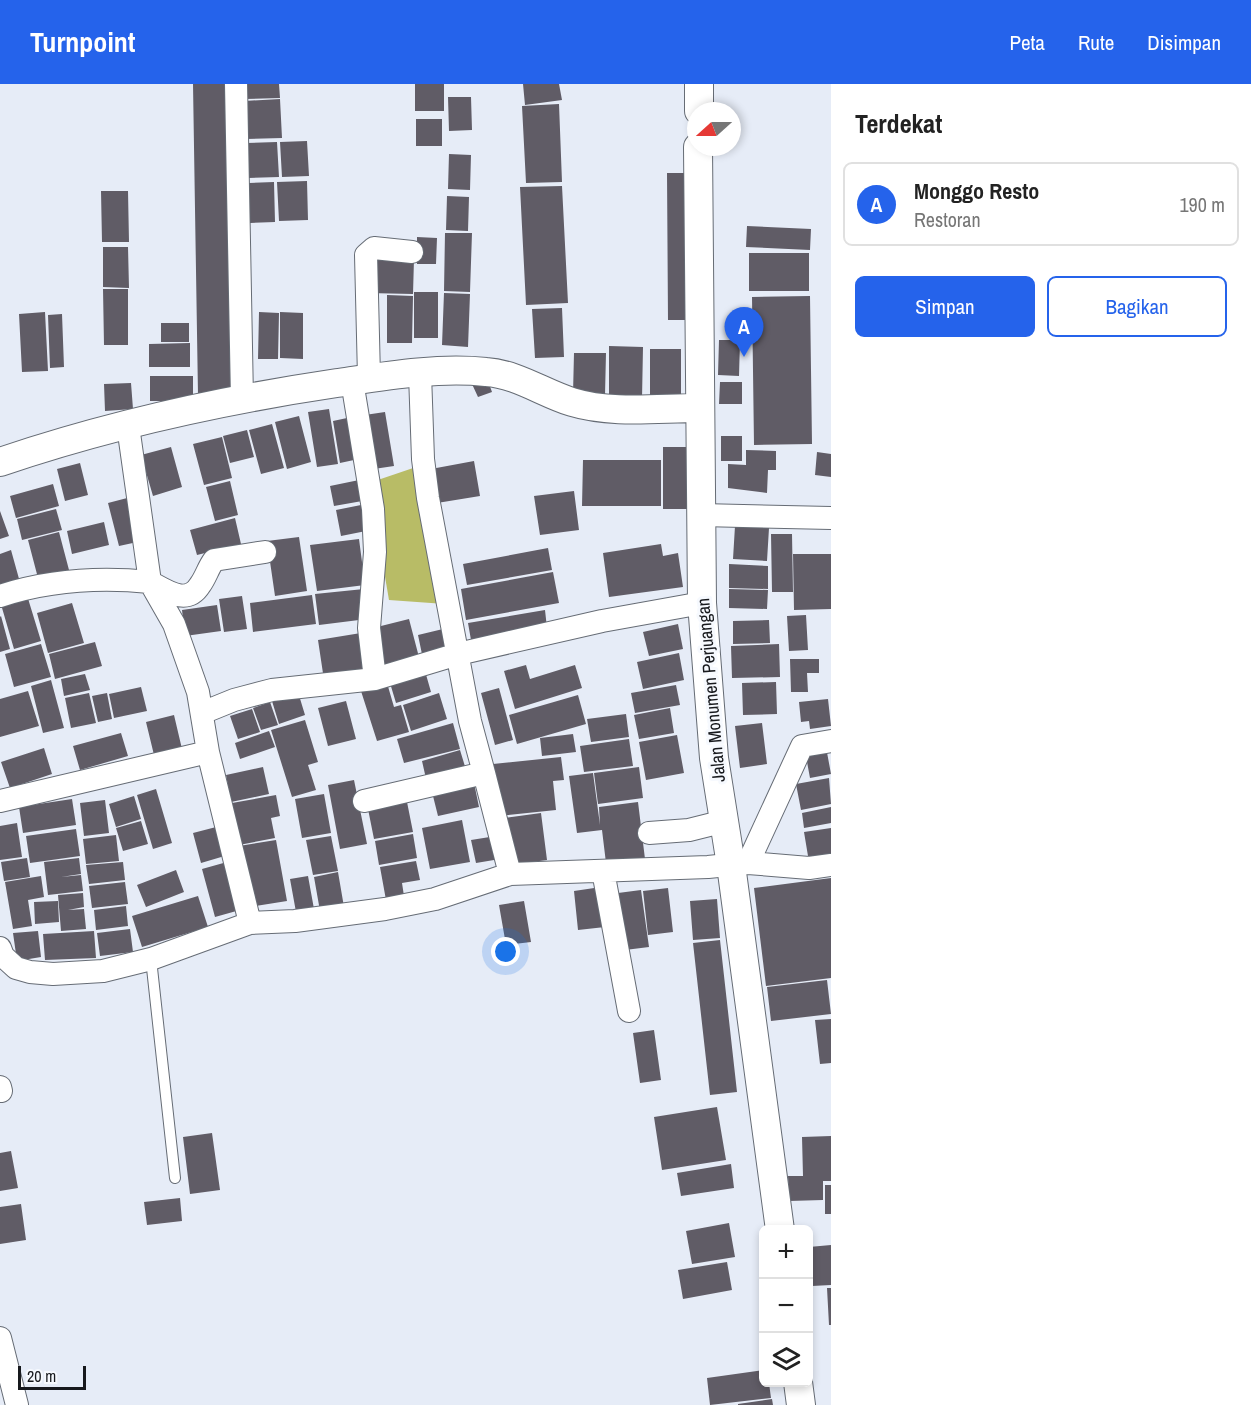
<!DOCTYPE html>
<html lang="id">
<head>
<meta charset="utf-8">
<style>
	:root { --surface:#fff; --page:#f2f2f2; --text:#222; --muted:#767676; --line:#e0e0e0; --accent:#2563eb }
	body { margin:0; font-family:"Archivo Narrow",sans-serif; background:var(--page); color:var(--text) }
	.controls { position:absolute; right:18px; bottom:18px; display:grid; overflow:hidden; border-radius:9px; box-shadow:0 3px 9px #0003 }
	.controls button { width:54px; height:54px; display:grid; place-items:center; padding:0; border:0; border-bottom:2px solid var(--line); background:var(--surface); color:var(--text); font:30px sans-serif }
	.compass { position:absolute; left:687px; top:18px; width:54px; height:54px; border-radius:50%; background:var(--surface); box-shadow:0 3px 9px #0003; rotate:249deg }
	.scale { position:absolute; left:18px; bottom:15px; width:68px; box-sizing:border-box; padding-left:6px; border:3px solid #17191d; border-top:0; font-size:16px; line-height:21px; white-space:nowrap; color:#17191d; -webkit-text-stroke:4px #f6f9fe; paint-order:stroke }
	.you { position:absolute; left:506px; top:868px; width:21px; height:21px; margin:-15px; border:4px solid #fff; border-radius:50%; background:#1a73e8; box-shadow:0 0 0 9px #1a73e833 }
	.badge { display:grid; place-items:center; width:39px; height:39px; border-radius:50%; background:var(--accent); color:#fff; font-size:20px; font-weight:700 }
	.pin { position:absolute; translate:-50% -50px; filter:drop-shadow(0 2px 3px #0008) }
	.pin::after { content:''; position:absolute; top:32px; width:21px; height:18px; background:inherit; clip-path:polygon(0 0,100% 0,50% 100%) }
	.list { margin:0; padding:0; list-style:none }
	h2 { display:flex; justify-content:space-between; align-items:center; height:78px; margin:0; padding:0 24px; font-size:26px }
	h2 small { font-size:20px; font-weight:400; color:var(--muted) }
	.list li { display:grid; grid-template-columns:39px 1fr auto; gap:18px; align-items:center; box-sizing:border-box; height:84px; margin:0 12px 12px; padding:0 12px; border:2px solid var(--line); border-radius:9px }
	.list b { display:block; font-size:22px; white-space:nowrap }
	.list p { margin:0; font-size:20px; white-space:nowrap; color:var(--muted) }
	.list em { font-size:20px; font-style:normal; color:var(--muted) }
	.actions { display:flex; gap:12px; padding:18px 24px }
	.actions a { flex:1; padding:14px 0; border:2px solid var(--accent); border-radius:9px; text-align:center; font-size:21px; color:var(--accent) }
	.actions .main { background:var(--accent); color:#fff }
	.icon { flex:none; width:33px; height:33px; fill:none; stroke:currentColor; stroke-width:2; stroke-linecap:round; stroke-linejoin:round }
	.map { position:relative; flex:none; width:831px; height:1321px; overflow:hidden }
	header { display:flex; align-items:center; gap:36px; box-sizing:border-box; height:84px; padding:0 30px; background:var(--accent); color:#fff }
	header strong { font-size:28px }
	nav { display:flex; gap:33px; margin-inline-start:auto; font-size:21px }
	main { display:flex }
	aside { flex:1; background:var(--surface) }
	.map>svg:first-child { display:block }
	.forest { fill:#b8bc66 }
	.building { fill:#605c66 }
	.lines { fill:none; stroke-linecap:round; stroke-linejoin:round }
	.service-casing { stroke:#666c75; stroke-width:12 }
	.minor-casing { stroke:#666c75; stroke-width:24 }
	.tertiary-casing { stroke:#666c75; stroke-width:30 }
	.service { stroke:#fff; stroke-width:10 }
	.minor { stroke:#fff; stroke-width:22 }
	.tertiary { stroke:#fff; stroke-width:28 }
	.labels { text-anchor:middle; stroke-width:6; stroke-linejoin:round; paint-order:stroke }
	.street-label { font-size:18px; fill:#17191d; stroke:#f6f9fe }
</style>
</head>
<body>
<header>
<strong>Turnpoint</strong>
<nav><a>Peta</a><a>Rute</a><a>Disimpan</a></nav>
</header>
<main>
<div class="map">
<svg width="831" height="1321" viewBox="0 0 831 1321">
	<rect width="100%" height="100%" fill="#e6ecf7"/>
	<path class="forest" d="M419 382 445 520 389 516 369 399Z"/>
	<path class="building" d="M193 0H227L232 310 198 311Z
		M244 0H279L280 14 244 15Z
		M415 0H444V27H415Z
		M523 0H559L562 16 525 21Z
		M448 13H471L472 46 449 47Z
		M280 15 282 54 246 55 245 17Z
		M559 20 562 98 526 99 522 22Z
		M416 35H442V62H416Z
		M307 57 309 92 282 93 280 58Z
		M277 58 279 93 248 94 246 59Z
		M449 70 471 71 470 106 448 105Z
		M667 89H695V236H668Z
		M307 97 308 136 279 137 277 98Z
		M274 98 275 138 250 139 249 99Z
		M562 102 568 219 526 221 520 103Z
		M101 107H128L129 158H102Z
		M447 112 469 113 468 147 446 146Z
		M747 142 811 145 810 166 746 163Z
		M445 149H472L470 208 444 207Z
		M417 153 437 154 436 180H417Z
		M103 163H128L129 204 103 203Z
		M749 169H809V207H749Z
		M370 174 414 175 413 210 368 209Z
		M103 205H128V261H104Z
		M414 208H438V254H414Z
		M444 209 470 210 468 263 442 261Z
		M387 211 413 212 412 259H387Z
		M810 212 812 360 754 361 752 213Z
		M562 224 564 273 535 274 532 225Z
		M45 228 48 287 22 288 19 230Z
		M259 228 279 229 278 275H258Z
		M280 228 303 229V275L280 274Z
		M62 230 64 283 50 284 48 231Z
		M161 239H189V258H161Z
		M719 256H740L739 292 718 291Z
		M190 259V283H149V260Z
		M609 262 643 263 642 315H609Z
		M650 265H681V315H650Z
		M574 269H606L605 311 573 310Z
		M150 292H193V317H150Z
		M487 294 492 308 478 313 472 300Z
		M720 298H742V320H719Z
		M131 299 133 325 105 327 104 300Z
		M329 325 338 380 317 383 308 328Z
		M385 328 394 382 367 386 358 332Z
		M299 332 311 378 287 385 275 338Z
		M347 334 354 376 340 379 333 337Z
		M272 340 284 384 261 390 249 346Z
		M247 346 254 373 230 379 223 352Z
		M721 352H742V377H721Z
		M222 353 232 394 204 401 193 360Z
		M171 363 182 403 153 412 141 371Z
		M663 363H690V425H663Z
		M746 366 776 367V386H768L767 409 728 404V380L746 381Z
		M817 368 831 370V393L815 391Z
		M583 376H661V422H582Z
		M474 377 480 412 437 419 431 385Z
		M80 379 88 411 65 417 57 385Z
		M364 395 368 416 334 422 330 402Z
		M230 397 238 431 215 437 206 403Z
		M53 400 59 422 16 434 10 412Z
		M574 407 579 446 540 451 534 412Z
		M131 413 142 457 119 462 108 419Z
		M366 420 371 446 341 452 336 426Z
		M56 425 62 446 22 456 17 435Z
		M0 427 9 452 0 455Z
		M235 434 241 460 197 471 190 446Z
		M104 438 109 461 72 470 67 447Z
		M735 442 769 444 767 477 733 475Z
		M59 448 69 486 38 494 28 456Z
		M771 450H792L793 508H772Z
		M299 453 307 507 275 512 267 457Z
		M359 455 365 501 317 507 310 461Z
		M661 460 663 472 678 469 683 503 609 513 603 469Z
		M548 464 552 486 467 501 463 480Z
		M11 466 21 502 0 509V470Z
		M793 470H831V525L794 526Z
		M729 480 768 482V505L729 504Z
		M553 488 559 519 466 536 461 505Z
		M364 505 367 535 319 541 315 510Z
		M729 505 768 506 767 525 729 524Z
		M26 508 41 557 14 565 0 517Z
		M312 511 316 540 253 548 250 519Z
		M242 512 247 545 224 548 219 515Z
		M72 519 84 559 48 569 37 529Z
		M217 521 221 547 185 552 182 526Z
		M545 526 547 544 471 556 468 539Z
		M806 531 808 566 789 567 787 532Z
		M1 532 10 565 0 568V533Z
		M409 535 420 577 384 586 373 544Z
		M769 536 770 559 733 560V537Z
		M678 540 683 565 649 572 643 548Z
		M443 545 448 570 423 575 418 551Z
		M361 549 367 589 324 596 318 556Z
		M95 558 102 582 55 595 49 570Z
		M41 560 51 593 14 603 5 570Z
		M779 560 780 593 732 594 731 562Z
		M679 569 684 596 643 605 637 578Z
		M790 575H819V589H807L808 608H791Z
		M526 581 530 595 575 581 582 604 515 625 504 587Z
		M425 587 431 608 396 619 390 599Z
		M85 590 90 606 64 612 61 595Z
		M51 596 64 644 43 649 31 602Z
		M776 598 777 630 743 631 742 599Z
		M387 599 394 623 401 621 409 648 377 657 361 607Z
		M676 601 680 621 635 629 631 609Z
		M141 603 147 627 114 634 109 610Z
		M499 604 513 656 495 661 481 609Z
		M28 607 39 642 0 653V615Z
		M298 608 305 631 279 640 272 617Z
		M89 609 96 639 71 644 65 614Z
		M107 609 112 635 98 638 92 612Z
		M439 609 447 635 411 647 403 621Z
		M578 611 586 640 517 660 509 631Z
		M828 615 831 642 810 645 809 637 801 638 799 618Z
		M346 617 356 655 328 662 318 624Z
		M270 618 278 641 261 646 253 624Z
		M670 624 674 649 639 655 634 631Z
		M252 625 260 648 238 655 230 632Z
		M626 630 629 653 591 658 587 635Z
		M174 631 182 665 154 671 146 638Z
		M305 636 318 678 308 681 316 706 292 713 271 646Z
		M453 639 460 665 404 679 397 655Z
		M762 639 767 680 740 684 735 642Z
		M269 647 275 663 240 675 235 659Z
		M121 649 128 672 80 686 73 662Z
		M573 650 576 668 542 672 540 654Z
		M677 651 684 689 646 696 639 658Z
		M629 655 633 682 584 688 580 662Z
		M826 663 831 690 810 694 805 667Z
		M44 664 52 690 10 704 1 678Z
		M460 666 467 689 427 699 422 677Z
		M561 673 564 696 553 697 556 726 498 732 493 680Z
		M263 683 269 710 231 718 226 691Z
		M639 683 643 714 598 720 594 689Z
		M593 689 600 741 599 723 638 718 645 775 606 779 602 746 577 749 569 692Z
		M473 694 479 723 438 732 431 704Z
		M829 694 831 720 801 726 796 700Z
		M354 696 367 760 340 765 328 701Z
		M156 705 172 759 153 765 137 711Z
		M324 710 331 749 302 754 295 715Z
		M276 711 280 732 271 734 275 754 239 761 232 719Z
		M134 712 141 735 116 743 109 720Z
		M72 715 76 741 23 749 19 723Z
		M105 716 109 749 84 752 80 719Z
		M407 718 413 748 374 755 368 725Z
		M831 723V739L804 744 802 729Z
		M541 729 547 776 510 781 504 734Z
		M462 736 470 778 430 785 422 744Z
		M141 737 148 760 123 767 116 744Z
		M17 739 22 773 0 776V742Z
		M220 742 228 771 201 779 193 749Z
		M831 744V774L809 778 804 748Z
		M76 745 80 772 30 779 26 752Z
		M413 750 417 774 379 781 375 757Z
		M116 751 119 777 86 780 83 755Z
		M331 752 338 787 313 791 306 756Z
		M496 752 500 775 476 779 471 756Z
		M276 756 287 817 250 823 239 762Z
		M27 774 30 793 4 797 1 778Z
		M79 774 81 790 61 793 81 791 83 807 48 811 44 778Z
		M416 777 420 796 402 799 404 812 386 816 380 783Z
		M123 778 125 796 89 800 86 781Z
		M227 778 240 826 215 833 202 785Z
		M176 786 184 808 146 823 137 801Z
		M338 788 344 823 320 827 314 793Z
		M41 792 44 813 28 816 32 842 13 845 5 798Z
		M308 792 314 825 296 828 290 795Z
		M831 794V894L766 902 754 804Z
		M125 798 128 820 92 824 89 802Z
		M601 803 605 843 578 846 574 807Z
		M668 804 673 848 648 851 643 807Z
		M641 806 649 863 625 866 618 809Z
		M83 809 84 823 68 826 84 825 86 845 61 847 58 811Z
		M198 812 208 843 142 863 132 832Z
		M717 815 720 854 693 856 690 817Z
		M58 817 59 838 35 840 34 818Z
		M524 817 531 858 506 861 499 821Z
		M126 822 128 842 96 846 94 826Z
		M130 845 133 868 100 872 97 849Z
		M38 847 41 873 17 877 13 849Z
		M94 847 96 874 45 876 43 850Z
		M720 856 737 1008 710 1011 693 859Z
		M827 896 831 930 771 937 767 903Z
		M831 935V979L820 980 815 936Z
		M654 946 661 996 640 999 633 949Z
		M717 1023 726 1076 662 1086 654 1033Z
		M212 1049 220 1106 190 1110 183 1053Z
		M831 1052V1097H823V1116L789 1117 788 1092H803L802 1053Z
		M11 1067 18 1104 0 1107V1069Z
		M731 1080 734 1104 681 1112 677 1089Z
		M825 1101H831V1130H825Z
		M180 1114 182 1137 147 1141 144 1118Z
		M21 1120 26 1156 0 1160V1123Z
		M729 1139 735 1173 692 1180 686 1147Z
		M831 1161V1201L812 1202 809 1163Z
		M727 1178 732 1206 683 1215 678 1186Z
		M827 1204H831V1241H829Z
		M764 1286V1299H769L771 1314 710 1321 707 1294Z
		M772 1315 773 1321H738V1320Z"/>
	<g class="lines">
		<defs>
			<path id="service" d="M151 875 175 1094"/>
			<path id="minor" d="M236 0 242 315
				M369 293 366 171 374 164 412 168
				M352 297 373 425 375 468 369 544 375 595
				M128 342 150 498C167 507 187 522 200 501 206 493 208 484 214 476L265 468
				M701 431 831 434
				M0 512C49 496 100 493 150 498L174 540 198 608 208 668 250 839
				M202 629 234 616 272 606 375 595 458 570 602 537 702 519
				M484 689 510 790
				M0 717 208 668
				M364 717 484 689 470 637 428 414 423 375 420 290
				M649 749 689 746 725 737
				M748 779 802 662 831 657
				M603 787 629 927
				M0 864 3 872 16 884 30 888 53 890 103 887 151 875 250 839 295 837 385 825 435 815 510 790 708 783 748 779 809 784 831 781
				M0 1003 1 1007
				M0 1254 17 1321"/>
			<path id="tertiary" d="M699 27V0
				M698 63 702 519 714 674 731 781 780 1146
				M0 378C109 341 223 316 337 299 385 292 437 283 486 288 517 290 543 309 572 318 611 330 658 324 698 324
				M798 1298 801 1321"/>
		</defs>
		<use href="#service" class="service-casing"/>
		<use href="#minor" class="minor-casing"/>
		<use href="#tertiary" class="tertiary-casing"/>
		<use href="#service" class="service"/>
		<use href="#minor" class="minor"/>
		<use href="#tertiary" class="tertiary"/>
	</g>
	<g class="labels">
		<g class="street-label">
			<text transform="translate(711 606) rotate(-95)" y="6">Jalan Monumen Perjuangan</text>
		</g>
	</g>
</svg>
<div class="controls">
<button>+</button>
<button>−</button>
<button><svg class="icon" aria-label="layers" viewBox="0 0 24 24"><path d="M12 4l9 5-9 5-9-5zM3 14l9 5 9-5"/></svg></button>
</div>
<svg class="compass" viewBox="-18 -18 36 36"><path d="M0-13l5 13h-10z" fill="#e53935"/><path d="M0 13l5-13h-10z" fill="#767676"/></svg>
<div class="scale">20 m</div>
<div class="you"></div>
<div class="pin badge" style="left:744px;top:273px">A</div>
</div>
<aside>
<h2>Terdekat<small></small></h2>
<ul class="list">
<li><span class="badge">A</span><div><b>Monggo Resto</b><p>Restoran</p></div><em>190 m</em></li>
</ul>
<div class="actions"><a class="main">Simpan</a><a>Bagikan</a></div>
</aside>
</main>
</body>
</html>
